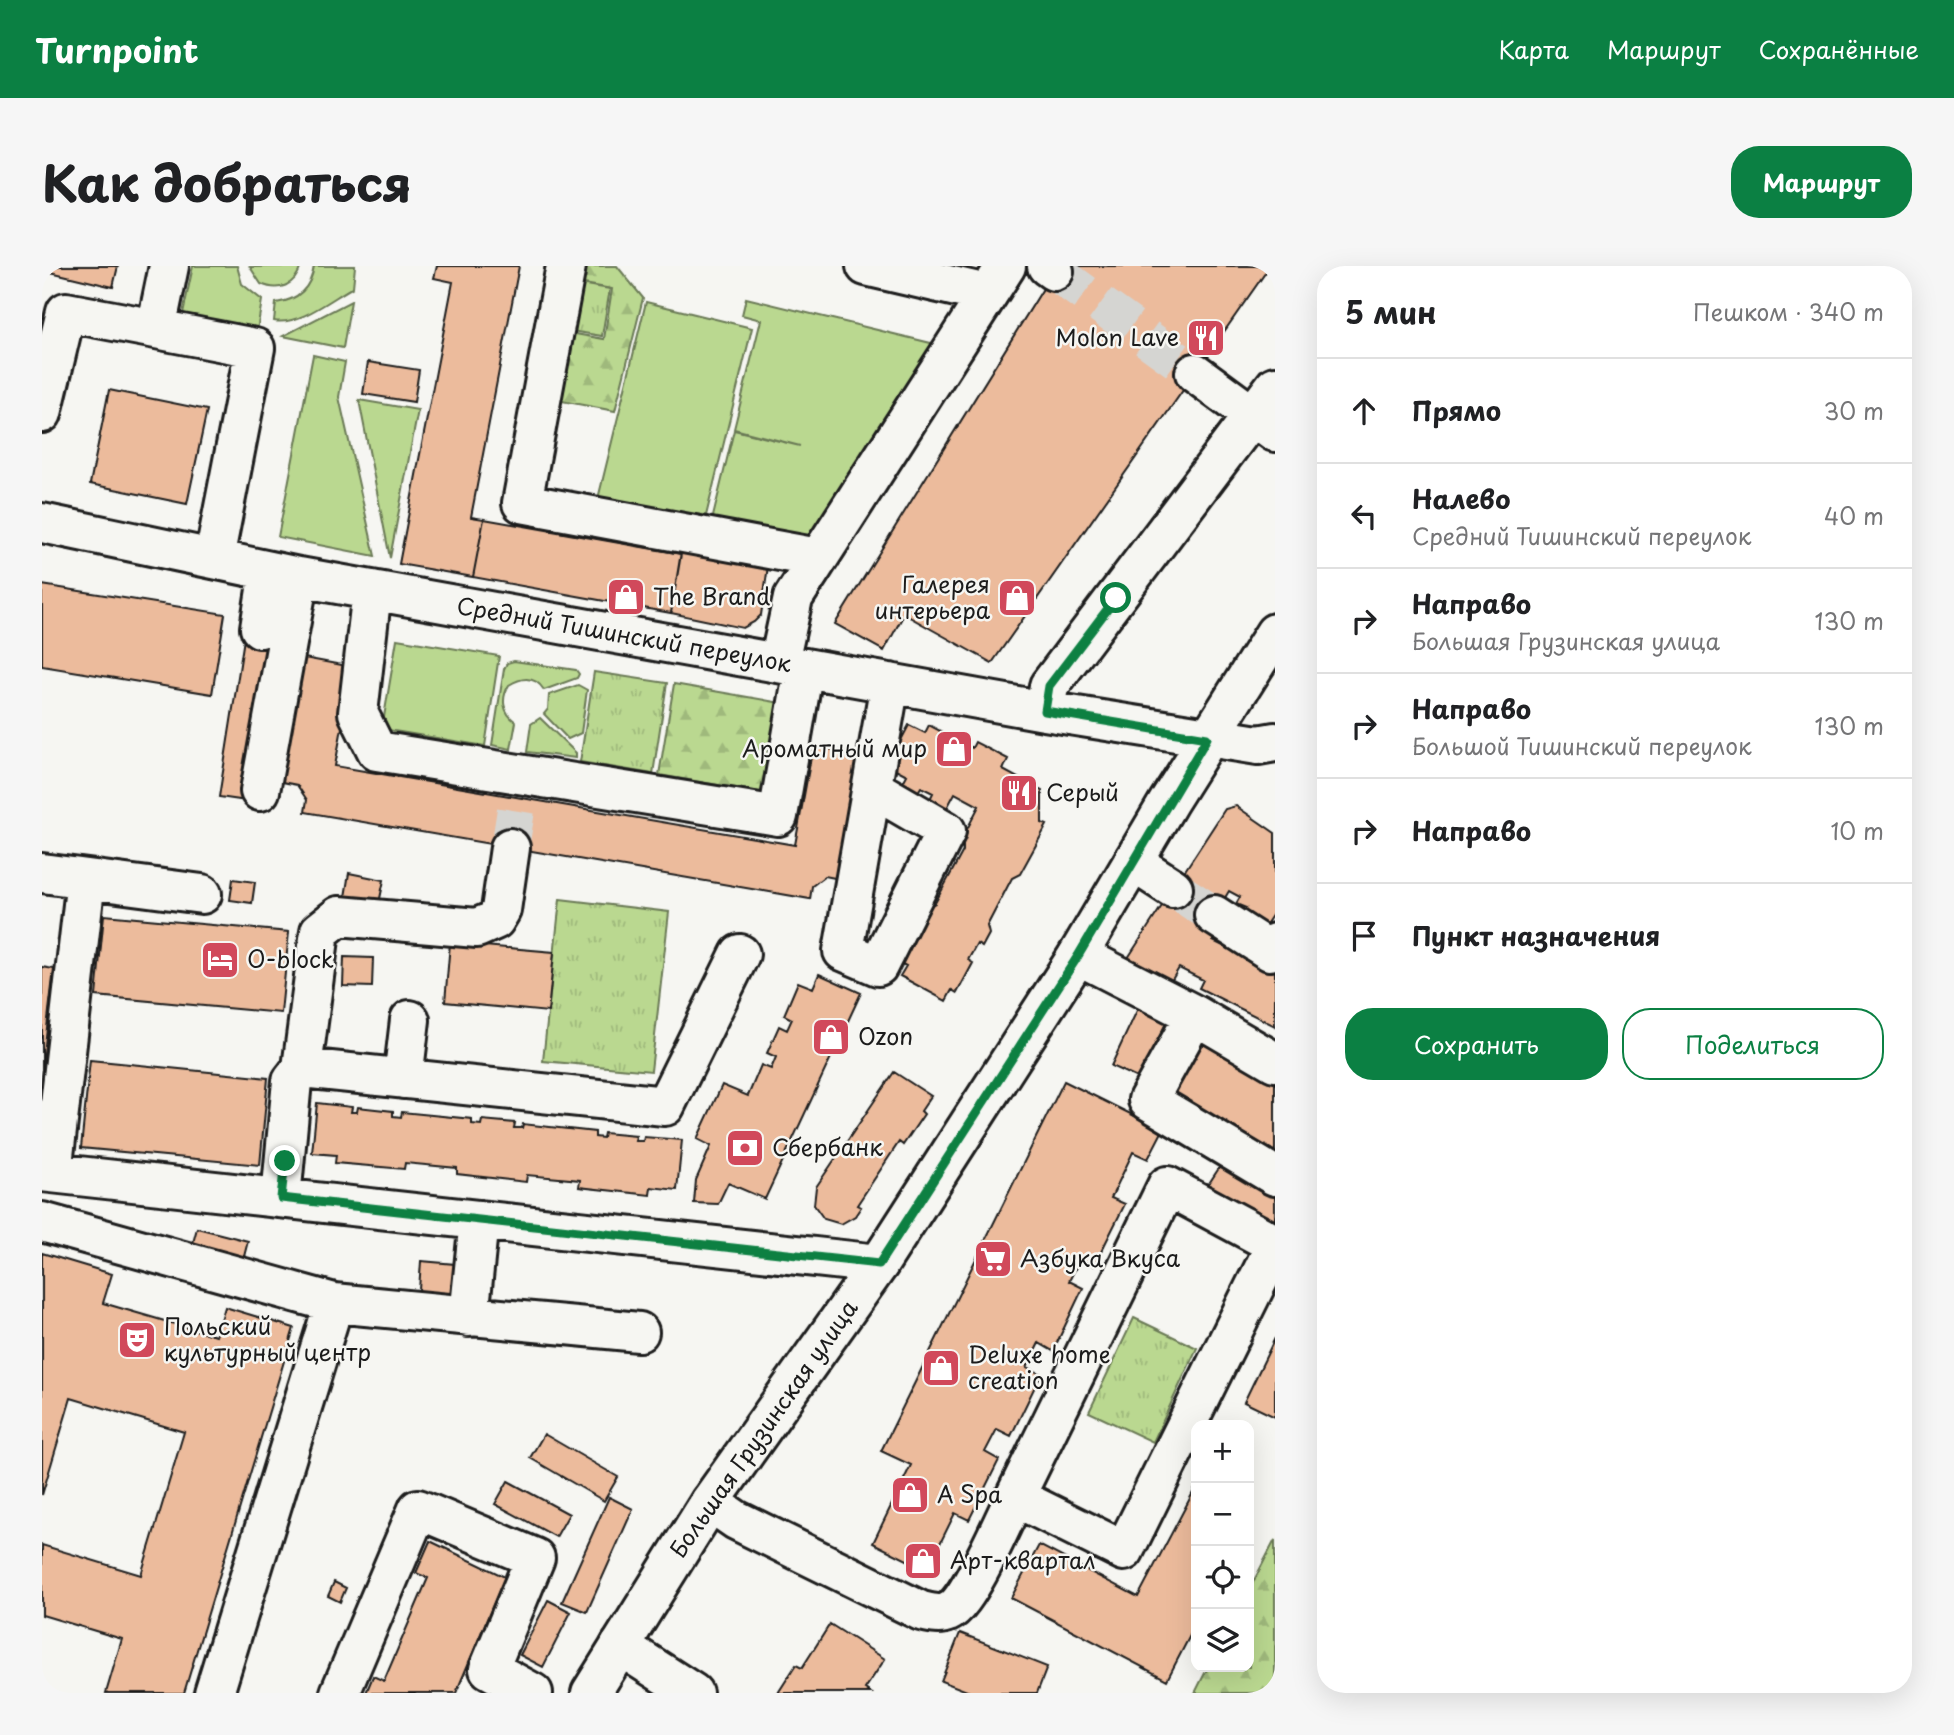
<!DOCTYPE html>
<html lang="ru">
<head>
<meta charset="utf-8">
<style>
	:root { --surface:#fff; --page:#f6f6f6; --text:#202124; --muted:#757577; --line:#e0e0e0; --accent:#0b8043 }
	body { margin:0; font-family:"Playpen Sans",sans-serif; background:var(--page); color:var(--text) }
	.controls { position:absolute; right:21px; bottom:21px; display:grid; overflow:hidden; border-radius:14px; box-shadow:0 7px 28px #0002 }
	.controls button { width:63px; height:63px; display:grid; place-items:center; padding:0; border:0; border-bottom:2px solid var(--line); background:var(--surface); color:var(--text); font:35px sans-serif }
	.stop { position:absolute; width:21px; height:21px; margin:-16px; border:5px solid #0b8043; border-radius:50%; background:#fff }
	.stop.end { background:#0b8043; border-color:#fff; box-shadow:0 2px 7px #0008 }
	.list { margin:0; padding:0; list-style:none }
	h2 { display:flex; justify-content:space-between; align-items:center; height:91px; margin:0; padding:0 28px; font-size:30px }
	h2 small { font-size:23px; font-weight:400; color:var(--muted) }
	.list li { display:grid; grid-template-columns:46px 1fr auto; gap:21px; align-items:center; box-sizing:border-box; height:105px; padding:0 28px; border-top:2px solid var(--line) }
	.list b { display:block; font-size:26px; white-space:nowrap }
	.list p { margin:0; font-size:23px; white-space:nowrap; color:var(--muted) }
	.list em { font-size:23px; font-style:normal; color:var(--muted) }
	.actions { display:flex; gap:14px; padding:21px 28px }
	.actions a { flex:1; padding:16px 0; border:2px solid var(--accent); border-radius:28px; text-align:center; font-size:24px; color:var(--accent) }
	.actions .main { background:var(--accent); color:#fff }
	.icon { flex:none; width:38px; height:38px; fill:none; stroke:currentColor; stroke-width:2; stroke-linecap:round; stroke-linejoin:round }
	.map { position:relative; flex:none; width:1233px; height:1427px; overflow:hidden; border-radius:28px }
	header { display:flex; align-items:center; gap:42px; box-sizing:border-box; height:98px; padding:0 35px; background:var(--accent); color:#fff }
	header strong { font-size:33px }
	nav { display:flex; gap:38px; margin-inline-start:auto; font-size:24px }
	.intro { display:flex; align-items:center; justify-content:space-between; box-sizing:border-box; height:168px; padding:0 42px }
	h1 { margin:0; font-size:49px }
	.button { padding:18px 32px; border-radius:28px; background:var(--accent); color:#fff; font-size:24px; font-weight:700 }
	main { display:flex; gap:42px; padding:0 42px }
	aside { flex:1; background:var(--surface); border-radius:28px; box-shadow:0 7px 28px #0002 }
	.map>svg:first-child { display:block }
	.grass { fill:#bad890; stroke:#6b7a56; stroke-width:2 }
	.forest { fill:url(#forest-firs); stroke:#6b7a56; stroke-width:2 }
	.park { fill:url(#park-tufts); stroke:#6b7a56; stroke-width:2 }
	.building { fill:#ecbb9c; stroke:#1c1c1c; stroke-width:2 }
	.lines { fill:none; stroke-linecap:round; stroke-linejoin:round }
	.minor-tunnel { stroke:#d5d5d2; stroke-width:38; stroke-dasharray:38 19; stroke-linecap:butt }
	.minor-casing { stroke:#1c1c1c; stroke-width:44 }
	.major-casing { stroke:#1c1c1c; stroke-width:44 }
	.minor { stroke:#f6f6f2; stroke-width:38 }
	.major { stroke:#f6f6f2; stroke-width:38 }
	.route { stroke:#0b8043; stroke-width:9 }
	.labels { text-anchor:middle; stroke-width:5; stroke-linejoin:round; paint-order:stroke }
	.poi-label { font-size:23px; fill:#1c1c1c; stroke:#f6f6f2; text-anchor:start }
	.street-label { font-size:23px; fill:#1c1c1c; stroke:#f6f6f2 }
</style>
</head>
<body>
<header>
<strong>Turnpoint</strong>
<nav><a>Карта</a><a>Маршрут</a><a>Сохранённые</a></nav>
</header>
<div class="intro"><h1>Как добраться</h1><a class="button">Маршрут</a></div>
<main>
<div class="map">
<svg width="1233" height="1427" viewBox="0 0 1233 1427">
	<defs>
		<pattern id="forest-firs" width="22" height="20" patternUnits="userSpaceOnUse" patternTransform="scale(1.75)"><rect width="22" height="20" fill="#bad890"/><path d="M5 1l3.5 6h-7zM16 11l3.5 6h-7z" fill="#9fb97c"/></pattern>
		<pattern id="park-tufts" width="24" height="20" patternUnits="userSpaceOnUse" patternTransform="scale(1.75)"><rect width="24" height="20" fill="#bad890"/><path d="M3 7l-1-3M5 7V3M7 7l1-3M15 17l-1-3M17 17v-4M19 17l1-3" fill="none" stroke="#9fb97c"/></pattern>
	</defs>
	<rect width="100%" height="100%" fill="#f6f6f2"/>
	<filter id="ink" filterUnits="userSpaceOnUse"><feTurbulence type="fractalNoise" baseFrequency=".0143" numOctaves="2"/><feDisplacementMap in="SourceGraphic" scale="14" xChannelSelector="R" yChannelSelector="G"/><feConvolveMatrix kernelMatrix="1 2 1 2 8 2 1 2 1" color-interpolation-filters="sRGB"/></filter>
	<g filter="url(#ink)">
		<path class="grass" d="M151 0H195L200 18 220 34 215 65 140 52Z
			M259 0C253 20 237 26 219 18L208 1Z
			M272 0H313L311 21C289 33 257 60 232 55L234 37C256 34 269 22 272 0Z
			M704 32 901 80 775 276 668 263 692 164 758 180 692 163 719 54 700 49Z
			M309 35 301 82 241 70Z
			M604 36 710 62 661 262 555 237Z
			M271 89 303 96 297 131 333 290 236 271Z
			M317 134 376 144 348 292Z
			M355 373 457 390 443 480 340 463Z
			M472 395 534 404 537 408 535 412 502 424C493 410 480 411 467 419 459 432 460 446 474 456L469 483 450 479 462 403 465 397Z
			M536 419 545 424 539 467 526 473 502 448 506 443 507 429Z
			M498 452 534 487V492L485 486 489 458Z"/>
		<path class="forest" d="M529 0H575L601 32 573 145 504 132 516 65 562 73 570 23 526 15Z
			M632 418 745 438 730 528 617 509Z
			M1233 1274V1427H1153L1166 1401H1207V1324Z"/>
		<path class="park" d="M531 17 568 23 560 70 523 64Z
			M552 406 625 417 611 508 538 496Z
			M518 633 627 646 609 805 501 795Z
			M1092 1052 1155 1082 1111 1176 1047 1146Z"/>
		<path class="building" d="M0 0H76L71 21 0 4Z
			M395 0H477L429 251 442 253 431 311 357 298 411 16 392 12Z
			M1015 0H1228L950 397 862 348 842 385 793 358Z
			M326 96 377 104 372 136 321 128Z
			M67 124 165 144 145 238 48 218Z
			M442 253 639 288 629 347 431 311Z
			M641 274 727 293 719 349 712 356 701 362 629 347Z
			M0 319 183 348 170 428 0 400Z
			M204 360 232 365 205 535 177 531Z
			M262 392 311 401 293 500 753 579 771 480 820 489 798 613 783 610 770 620 768 633 263 546 265 534 255 519 240 516Z
			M867 459 883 467 887 459 930 482 933 476 966 493 961 504 1000 525V557L1005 559 978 608 970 612 945 660 947 668 940 681 935 678 926 694 931 697 915 727 910 724 904 735 858 710 864 700 854 695 882 643 893 637 921 585V571L937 540 913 527 905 542 888 533 891 527 879 521 876 526 860 518 865 509 846 499Z
			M1194 540 1233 567V645L1219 666 1197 655 1204 642 1194 638 1198 631 1187 625 1166 660 1176 664 1171 675 1233 705V760L1157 722 1161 714 1137 702 1128 717 1084 695 1183 543Z
			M307 607 342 614 337 637 303 631Z
			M191 613 213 616 210 637 188 634Z
			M62 649 247 666 239 747 54 730Z
			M408 677 512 686 506 746 403 736Z
			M302 691 331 692 330 721 301 720Z
			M0 701 12 703 0 804Z
			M777 708 819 727 723 933 686 917 676 938 652 937 654 914 669 880 655 873 680 819 706 830 719 799 729 803 734 791 725 787 737 760 745 764 750 753 742 749 756 716 771 722Z
			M1098 738 1127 751 1097 813 1069 800Z
			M1160 774 1233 817V886L1129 824Z
			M48 794 226 812 218 899 39 882Z
			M852 806 889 830 879 845 882 848 861 879 857 876 815 939 819 941 813 950 799 958 782 953 772 939 774 921Z
			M1022 815 1121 864 1106 893 1091 886 1069 932 1083 938 1052 1000 1038 993 1027 1015 1041 1022 1011 1085 997 1077 985 1101 999 1108 969 1170 955 1163 943 1186 957 1194 927 1254 913 1247 885 1304 831 1277 869 1199 839 1185Z
			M275 837 310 841 309 846H315L316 841 351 845V850L359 851 360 846 430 853V858L439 859 440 854 473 857 472 862H480L481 858 553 866V871L561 872 562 867 594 870 593 875H601L602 871 640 874 635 924 609 921 608 929 537 921 538 914 485 909 484 916 415 908V902L363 897 362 903 293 897 294 889 270 887Z
			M1181 896 1233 927V962L1164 922Z
			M155 962 206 975 199 1002 148 988Z
			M0 987 70 1008 61 1037 174 1070 183 1041 252 1062 142 1427H64L80 1373 0 1349V1279L99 1309 142 1166 29 1132 0 1229Z
			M379 995 413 998 409 1040 376 1038Z
			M1233 1072V1151L1202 1136Z
			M502 1168 576 1211 562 1235 488 1192Z
			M466 1215 527 1248 514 1271 453 1238Z
			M1154 1221V1358L1125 1414 969 1332 997 1279 1096 1331Z
			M567 1231 591 1243 545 1346 520 1336Z
			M388 1275 463 1311 414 1427H324L331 1410 342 1415 386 1312 374 1307Z
			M292 1316 304 1322 298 1336 286 1330Z
			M506 1334 529 1346 501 1401 478 1389Z
			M788 1358 843 1393 823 1423 829 1427H736L754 1399 760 1402Z
			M918 1367 1005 1401 995 1427H930L899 1415Z"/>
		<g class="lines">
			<path class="minor-tunnel" d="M1012 5 1153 107
				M468 582 476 531
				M1131 622 1172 649"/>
			<defs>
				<path id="minor" d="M524 0 480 237 776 292
					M824 0 945 28
					M1005 0 1012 5
					M114 63 213 82 172 293
					M1153 107 1233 166
					M0 147 24 46 114 63 127 0
					M0 257 257 311 1003 445 1216 479 1233 476
					M330 324 316 447 335 485 736 550 762 402
					M218 362 227 305
					M737 397 751 332 964 0
					M1003 445 1007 420 1233 120
					M830 522 904 565 836 700 801 685 848 417
					M218 525 257 311
					M1091 596 1131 622
					M0 607 160 628
					M1172 649 1228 685 1233 677
					M1036 689 1153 749 1233 796
					M1153 749 1106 834 1233 910
					M260 802 278 665 297 650 435 662 453 654 459 644 468 582
					M361 813 368 754
					M0 906 837 998
					M10 907 44 613
					M239 932 250 815 260 802 623 840 698 688
					M0 956 292 1037 597 1066
					M1233 978 1125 920 973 1231 1082 1285 1233 980
					M427 1051 437 954
					M668 1236 694 1254 879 1345C888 1347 897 1350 906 1346 926 1338 962 1253 973 1231
					M578 1380 651 1427
					M172 1427 292 1037
					M298 1427 376 1243 493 1292 447 1403 491 1427"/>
				<path id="major" d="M549 1427 668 1236 837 998 1036 689 1127 535 1233 367"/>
			</defs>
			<use href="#minor" class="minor-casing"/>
			<use href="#major" class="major-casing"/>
			<use href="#minor" class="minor"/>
			<use href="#major" class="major"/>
		</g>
	</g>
	<g class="lines" filter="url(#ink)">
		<path class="route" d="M243 895 239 932 837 998 1036 690 1165 472 1003 445 1007 420 1074 332"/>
	</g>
	<defs>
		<symbol id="restaurant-square" viewBox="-11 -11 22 22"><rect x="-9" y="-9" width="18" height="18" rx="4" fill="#d1495b" stroke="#f6f6f2"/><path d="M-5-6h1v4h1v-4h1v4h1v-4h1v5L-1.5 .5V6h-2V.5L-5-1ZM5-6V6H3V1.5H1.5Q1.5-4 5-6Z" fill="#fff"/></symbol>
		<symbol id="shop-square" viewBox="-11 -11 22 22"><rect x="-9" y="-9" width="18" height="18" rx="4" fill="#d1495b" stroke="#f6f6f2"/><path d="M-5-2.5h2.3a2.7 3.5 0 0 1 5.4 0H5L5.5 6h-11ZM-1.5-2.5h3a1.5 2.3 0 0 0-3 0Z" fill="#fff"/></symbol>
		<symbol id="hotel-square" viewBox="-11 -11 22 22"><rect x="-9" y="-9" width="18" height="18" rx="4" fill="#d1495b" stroke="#f6f6f2"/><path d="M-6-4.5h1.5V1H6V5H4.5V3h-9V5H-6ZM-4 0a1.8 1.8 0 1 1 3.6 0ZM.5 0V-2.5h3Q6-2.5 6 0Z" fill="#fff"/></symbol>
		<symbol id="bank-square" viewBox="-11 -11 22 22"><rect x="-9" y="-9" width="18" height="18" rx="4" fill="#d1495b" stroke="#f6f6f2"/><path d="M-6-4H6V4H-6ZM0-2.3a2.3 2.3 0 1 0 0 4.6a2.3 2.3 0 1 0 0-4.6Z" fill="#fff"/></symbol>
		<symbol id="supermarket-square" viewBox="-11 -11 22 22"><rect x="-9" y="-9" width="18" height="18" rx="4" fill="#d1495b" stroke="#f6f6f2"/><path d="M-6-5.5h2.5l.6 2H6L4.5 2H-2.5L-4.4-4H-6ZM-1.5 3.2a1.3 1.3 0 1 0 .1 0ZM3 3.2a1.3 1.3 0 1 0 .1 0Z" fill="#fff"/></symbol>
		<symbol id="theatre-square" viewBox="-11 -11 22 22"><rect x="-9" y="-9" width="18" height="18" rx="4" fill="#d1495b" stroke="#f6f6f2"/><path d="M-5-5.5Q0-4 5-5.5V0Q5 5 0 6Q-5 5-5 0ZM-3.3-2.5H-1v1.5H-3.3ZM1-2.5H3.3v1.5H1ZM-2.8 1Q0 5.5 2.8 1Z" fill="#fff"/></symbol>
	</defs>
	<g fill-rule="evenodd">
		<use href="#restaurant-square" x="1142" y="50" width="44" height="44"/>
		<use href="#shop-square" x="562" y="309" width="44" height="44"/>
		<use href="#shop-square" x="953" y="310" width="44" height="44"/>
		<use href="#shop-square" x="890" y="461" width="44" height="44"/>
		<use href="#restaurant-square" x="955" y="505" width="44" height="44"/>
		<use href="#hotel-square" x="156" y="672" width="44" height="44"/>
		<use href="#shop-square" x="767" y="749" width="44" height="44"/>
		<use href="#bank-square" x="681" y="860" width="44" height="44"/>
		<use href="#supermarket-square" x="929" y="971" width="44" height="44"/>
		<use href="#theatre-square" x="73" y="1052" width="44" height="44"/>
		<use href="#shop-square" x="877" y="1080" width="44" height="44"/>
		<use href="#shop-square" x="846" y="1207" width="44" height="44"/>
		<use href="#shop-square" x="859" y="1273" width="44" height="44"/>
	</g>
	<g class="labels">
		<g class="poi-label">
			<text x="1137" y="80" text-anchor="end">Molon Lave</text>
			<text x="948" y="327" text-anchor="end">Галерея<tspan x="948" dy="26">интерьера</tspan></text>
			<text x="611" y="339">The Brand</text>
			<text x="885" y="491" text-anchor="end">Ароматный мир</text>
			<text x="1004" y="535">Серый</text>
			<text x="205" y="702">O-block</text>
			<text x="816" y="779">Ozon</text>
			<text x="730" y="890">Сбербанк</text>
			<text x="978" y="1001">Азбука Вкуса</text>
			<text x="122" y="1069">Польский<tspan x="122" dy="26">культурный центр</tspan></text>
			<text x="926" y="1097">Deluxe home<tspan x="926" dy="26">creation</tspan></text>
			<text x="895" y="1237">A Spa</text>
			<text x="908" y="1303">Арт-квартал</text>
		</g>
		<g class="street-label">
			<text transform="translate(582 369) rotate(10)" y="8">Средний Тишинский переулок</text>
			<text transform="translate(722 1163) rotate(-55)" y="8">Большая Грузинская улица</text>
		</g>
	</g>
</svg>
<div class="controls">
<button>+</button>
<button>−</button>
<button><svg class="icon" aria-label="locate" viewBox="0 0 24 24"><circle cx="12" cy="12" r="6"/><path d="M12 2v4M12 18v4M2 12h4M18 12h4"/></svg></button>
<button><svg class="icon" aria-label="layers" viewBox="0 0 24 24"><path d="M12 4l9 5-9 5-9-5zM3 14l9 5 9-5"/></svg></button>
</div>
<div class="stop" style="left:1074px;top:332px"></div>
<div class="stop end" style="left:243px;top:895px"></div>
</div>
<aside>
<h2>5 мин<small>Пешком · 340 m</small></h2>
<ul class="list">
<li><svg class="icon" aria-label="ahead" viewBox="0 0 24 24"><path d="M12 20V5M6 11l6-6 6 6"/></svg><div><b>Прямо</b></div><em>30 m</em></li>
<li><svg class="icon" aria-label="left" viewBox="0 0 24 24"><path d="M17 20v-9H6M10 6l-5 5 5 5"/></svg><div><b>Налево</b><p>Средний Тишинский переулок</p></div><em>40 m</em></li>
<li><svg class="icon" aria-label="right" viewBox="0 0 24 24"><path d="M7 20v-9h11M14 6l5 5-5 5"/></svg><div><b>Направо</b><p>Большая Грузинская улица</p></div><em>130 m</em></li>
<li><svg class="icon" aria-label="right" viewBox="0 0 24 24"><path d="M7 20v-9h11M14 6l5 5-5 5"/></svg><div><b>Направо</b><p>Большой Тишинский переулок</p></div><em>130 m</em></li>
<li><svg class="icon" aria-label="right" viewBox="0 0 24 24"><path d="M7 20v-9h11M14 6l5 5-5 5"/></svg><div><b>Направо</b></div><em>10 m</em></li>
<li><svg class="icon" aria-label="arrive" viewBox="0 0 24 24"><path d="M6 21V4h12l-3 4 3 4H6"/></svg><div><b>Пункт назначения</b></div></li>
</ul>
<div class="actions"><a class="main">Сохранить</a><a>Поделиться</a></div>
</aside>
</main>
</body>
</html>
